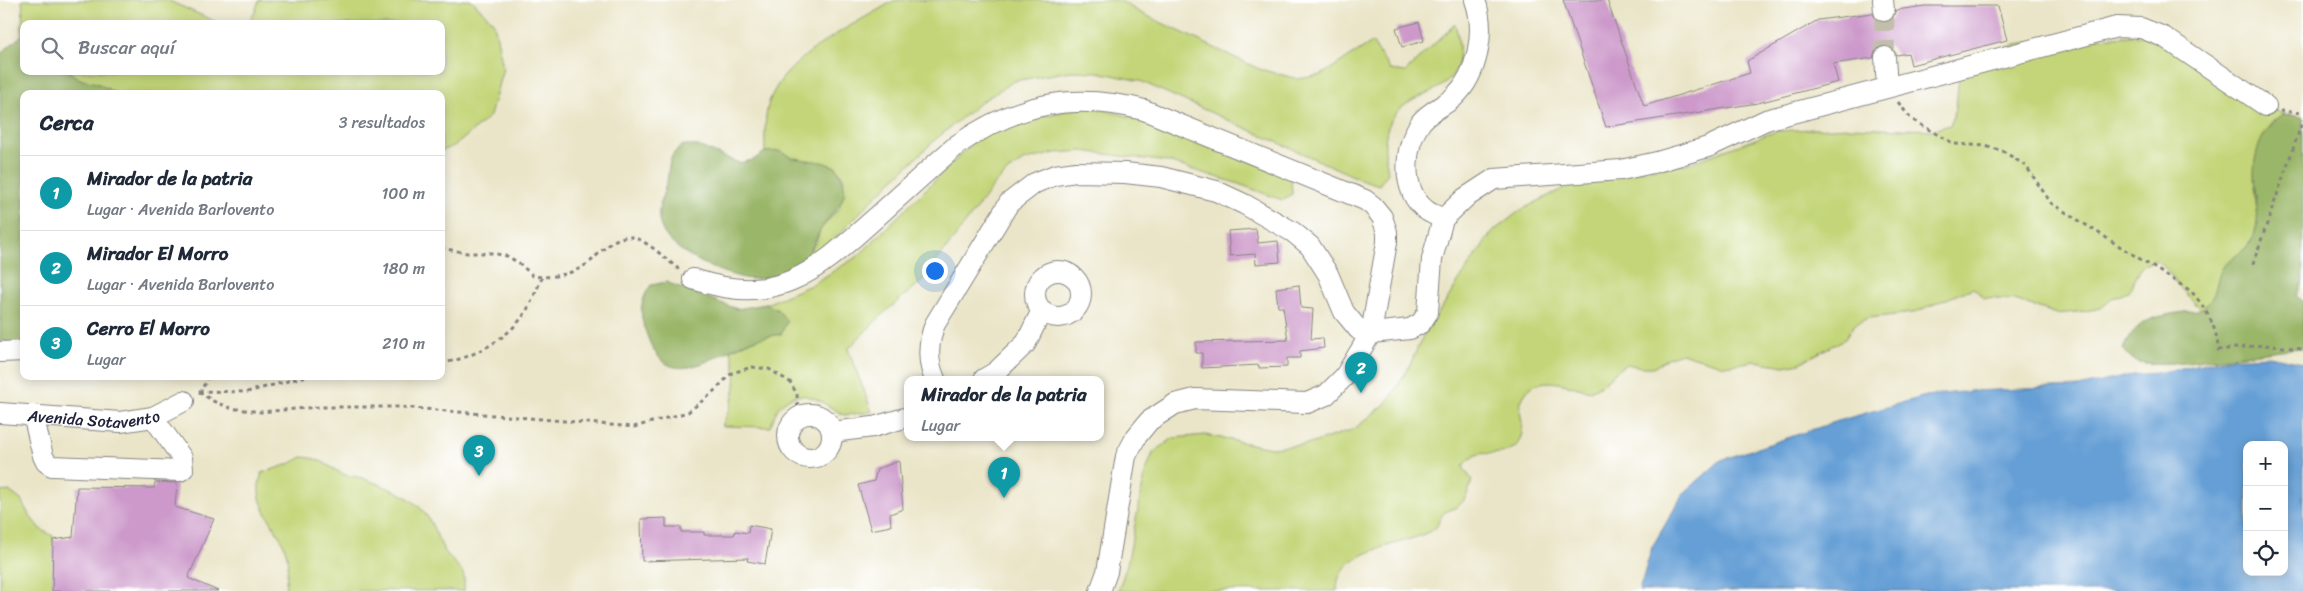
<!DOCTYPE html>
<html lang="es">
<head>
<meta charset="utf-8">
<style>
	:root { --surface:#fff; --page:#f2f2f3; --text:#1f2937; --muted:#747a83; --line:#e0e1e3; --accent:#7c3aed }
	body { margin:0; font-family:Sriracha,sans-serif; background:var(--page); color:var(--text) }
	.controls { position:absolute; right:15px; bottom:15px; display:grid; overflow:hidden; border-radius:10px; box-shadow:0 2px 12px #0003 }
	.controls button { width:45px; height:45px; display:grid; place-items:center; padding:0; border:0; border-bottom:1px solid var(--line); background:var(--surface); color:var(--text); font:25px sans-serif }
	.you { position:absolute; left:934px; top:270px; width:18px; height:18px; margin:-12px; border:4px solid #fff; border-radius:50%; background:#1a73e8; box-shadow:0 0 0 8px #1a73e833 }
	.badge { display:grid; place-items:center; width:32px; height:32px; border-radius:50%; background:var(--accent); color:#fff; font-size:16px; font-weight:700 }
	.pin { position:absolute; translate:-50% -41px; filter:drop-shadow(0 1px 2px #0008) }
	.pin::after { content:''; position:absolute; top:26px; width:18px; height:15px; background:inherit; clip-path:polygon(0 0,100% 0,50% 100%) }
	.popup { position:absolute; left:904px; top:376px; width:200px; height:65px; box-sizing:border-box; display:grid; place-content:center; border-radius:10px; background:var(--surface); filter:drop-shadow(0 1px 4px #0005); font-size:16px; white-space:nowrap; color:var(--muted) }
	.popup b { font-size:19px; color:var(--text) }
	.popup::after { content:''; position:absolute; left:50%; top:100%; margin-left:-10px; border:10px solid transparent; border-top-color:var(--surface) }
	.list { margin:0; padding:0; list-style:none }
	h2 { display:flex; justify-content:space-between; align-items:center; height:65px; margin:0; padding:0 20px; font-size:21px }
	h2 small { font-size:16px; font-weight:400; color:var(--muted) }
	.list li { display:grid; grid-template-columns:32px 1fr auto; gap:15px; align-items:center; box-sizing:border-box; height:75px; padding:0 20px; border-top:1px solid var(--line) }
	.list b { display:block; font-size:19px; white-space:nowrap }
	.list p { margin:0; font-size:16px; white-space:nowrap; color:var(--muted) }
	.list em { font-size:16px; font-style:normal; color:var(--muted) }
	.icon { flex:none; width:28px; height:28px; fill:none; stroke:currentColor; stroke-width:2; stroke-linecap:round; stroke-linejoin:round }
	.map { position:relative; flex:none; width:2303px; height:591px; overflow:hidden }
	.search { position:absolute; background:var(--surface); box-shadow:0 2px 12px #0003; left:20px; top:20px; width:425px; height:55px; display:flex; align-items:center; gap:12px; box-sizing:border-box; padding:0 18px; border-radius:10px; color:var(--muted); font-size:19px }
	.panel { position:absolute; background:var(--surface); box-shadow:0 2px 12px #0003; left:20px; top:90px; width:425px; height:290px; border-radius:10px }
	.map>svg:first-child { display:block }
	.green { fill:#c3d578; stroke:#727c5a }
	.forest { fill:#9ab668; stroke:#5e6c52 }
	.water { fill:#659fd5; stroke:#446088; fill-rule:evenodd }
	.building { fill:#cc99ca }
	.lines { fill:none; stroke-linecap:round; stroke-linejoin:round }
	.minor-tunnel { stroke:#c2beac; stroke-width:20; stroke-dasharray:20 10; stroke-linecap:butt }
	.minor-casing { stroke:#868482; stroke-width:22 }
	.path { stroke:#868482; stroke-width:3; stroke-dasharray:4 4; stroke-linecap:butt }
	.minor { stroke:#fff; stroke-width:20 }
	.labels { text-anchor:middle; stroke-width:4; stroke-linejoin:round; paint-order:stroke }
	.street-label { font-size:16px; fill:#22223b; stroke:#fff }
</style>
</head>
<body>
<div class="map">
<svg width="2303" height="591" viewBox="0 0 2303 591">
	<rect width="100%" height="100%" fill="#fff"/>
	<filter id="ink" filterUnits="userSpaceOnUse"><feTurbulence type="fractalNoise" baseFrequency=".02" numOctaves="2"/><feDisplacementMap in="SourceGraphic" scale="10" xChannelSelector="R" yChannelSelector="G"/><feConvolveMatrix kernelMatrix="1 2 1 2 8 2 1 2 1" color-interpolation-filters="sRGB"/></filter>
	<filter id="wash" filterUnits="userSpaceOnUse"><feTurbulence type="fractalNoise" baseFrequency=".0096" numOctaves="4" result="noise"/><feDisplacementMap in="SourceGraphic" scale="20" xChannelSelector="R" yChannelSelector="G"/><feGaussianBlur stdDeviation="1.12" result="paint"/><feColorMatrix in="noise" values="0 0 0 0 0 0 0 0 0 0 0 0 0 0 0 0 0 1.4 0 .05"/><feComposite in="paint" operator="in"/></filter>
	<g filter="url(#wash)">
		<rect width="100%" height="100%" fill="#eae5c8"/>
		<path class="green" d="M22 0H167L221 24H24V37L21 36 23 9Z
			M259 0H472L494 23 503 68 490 116 456 145 441 151V94H117L97 83 82 80 67 71H441V24H247L255 12Z
			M895 0H1119L1141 13 1259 69 1298 79 1321 75 1372 42 1390 70 1405 72 1455 24C1480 114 1391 74 1385 142 1384 152 1387 163 1388 173L1379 185 1360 179 1140 81 1098 72 1071 71 1014 81 981 102 936 139 875 197 828 246 798 265 816 243 820 230 840 207 844 179 836 167C822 162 806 162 792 157 782 154 777 152 765 152 765 135 764 118 769 102 786 55 854 25 895 0Z
			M2141 35 2173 48 2243 97 2284 114 2271 123 2254 186 2258 220 2254 236 2245 249 2222 268 2213 300 2201 309 2175 283 2168 271 2157 260 2143 265 2128 292 2113 298 2101 308 2085 311 2057 314 2015 300 1984 298 1973 288 1913 313 1868 318 1854 325 1845 339 1800 363 1784 366 1755 361 1725 366 1681 353 1668 358 1655 367H1641L1626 364C1612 373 1605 385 1590 391 1567 386 1533 369 1521 402 1518 411 1524 423 1522 433 1521 438 1518 443 1516 447 1511 449 1506 452 1501 453 1481 455 1477 449 1463 467L1472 480C1469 490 1467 499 1458 506 1454 509 1448 510 1444 513 1439 517 1439 526 1434 529 1406 547 1335 547 1337 591H1118L1127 565 1145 474 1153 453 1173 438 1206 435 1271 448 1310 444 1354 429 1384 405 1392 395 1408 369 1423 336 1476 255 1492 232 1521 210 1560 190 1635 171 1687 164 1777 131 1849 127 1932 130 1950 125 1956 109 1960 63 2022 43Z
			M1088 106 1182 130 1291 178 1292 194 1282 200 1236 183 1168 162 1082 151 1055 153 1023 161 1008 171 995 184 921 282 884 313 848 349 872 412 844 415C824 405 801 382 780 406 775 411 773 421 770 427L722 426C734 400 741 378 730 350L759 338 781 334 778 310 766 304 811 285 858 256 988 128Z
			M302 457C323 458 326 466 343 474 349 477 356 476 362 478 385 487 408 493 424 512 434 524 437 540 446 553 458 569 466 566 464 591H285C286 580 289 567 287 556 281 525 249 507 262 473L289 464Z
			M9 491 21 500 29 515 40 529 53 536 58 591H0V492Z"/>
		<path class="forest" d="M21 36 24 37V71H67L82 80 97 83 117 94H24V343L0 342V54Z
			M2284 114 2303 117V281L2296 296 2303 301V348C2270 349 2155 372 2134 360 2130 358 2126 352 2123 349 2136 319 2154 317 2184 312 2190 311 2197 311 2202 308 2218 298 2214 283 2222 269 2228 258 2243 253 2250 243 2261 225 2257 207 2255 188 2251 158 2259 131 2284 114Z
			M683 145 698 146 739 163 753 160 765 152 780 151 793 158 822 162 836 167C853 195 842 201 825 223 815 236 813 252 799 264 790 272 769 278 756 279 732 280 671 253 662 229 655 214 661 200 666 185 669 176 668 164 672 156 674 152 680 148 683 145Z
			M666 282 737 309 766 304 778 310 787 321 781 334C763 337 746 341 730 350 696 368 664 384 647 335 639 315 639 302 651 285Z"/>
		<path class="water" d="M2269 356 2303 363V591H1639L1652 547 1683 494 1721 460 1841 420 1926 396 1970 391 2078 387 2132 375 2157 373 2230 358ZM2247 445H2284V572H2247Z"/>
		<g id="blocks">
			<path class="building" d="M1563 0H1607L1644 106 1750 73 1747 61 1818 20 1872 13 1879 22 1885 23 1891 20 1896 10 1925 6H1998L2007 40 1911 65 1908 53 1897 55 1891 47 1884 45 1875 51 1873 58 1833 64 1838 82 1758 103 1606 127Z
				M1419 22 1424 41 1402 47 1396 28Z
				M1256 229 1258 243 1278 241 1280 262 1256 264 1255 254 1230 256 1228 231Z
				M1299 285 1301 308 1313 309 1311 339 1323 338 1324 348 1300 351V358H1287V367L1259 368V365L1202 368V353H1196V342L1288 340 1283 307H1278L1276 288Z
				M899 461 903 509 890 514 891 526 871 530 858 485 874 481 877 469Z
				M155 482 177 483 175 507 214 519 188 578 218 591H52L53 540 73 537 77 487 154 488Z
				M666 518V527H681V532H704V535H734L735 531 748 533 749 525 771 529 765 564 747 561 748 558 642 561 641 519Z"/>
		</g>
	</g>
	<g filter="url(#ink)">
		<use href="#blocks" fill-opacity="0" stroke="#868482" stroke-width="1"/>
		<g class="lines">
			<path class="minor-tunnel" d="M1884 11 1885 57"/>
			<defs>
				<g id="minor">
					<path d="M1883 0 1884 11"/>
					<path d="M1885 57 1887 87"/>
					<path d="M1443 219C1438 216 1431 214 1426 210 1400 190 1404 146 1421 122 1430 111 1444 106 1454 97 1478 74 1486 31 1475 0"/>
					<circle cx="1058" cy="294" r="23"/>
					<path d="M693 279C776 307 813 274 872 221 900 196 928 170 957 145 1017 103 1073 92 1144 110L1365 200 1373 206 1382 217 1387 232V242L1371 333 1345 376 1326 395 1307 403 1195 399 1175 404 1149 421 1136 437 1126 456 1107 572 1100 591"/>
					<path d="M0 352 24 351"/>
					<path d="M935 379C927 362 928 342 935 324L1009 203 1035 183 1055 175 1076 172 1125 173 1161 177 1216 191 1244 204 1293 232 1310 246 1328 274 1344 312 1358 329 1362 332 1371 333 1410 329 1421 323 1428 312 1432 259 1443 219 1465 198 1494 179 1621 170 1657 162 1708 147 1766 120 2117 27 2141 28 2164 37 2266 106"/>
					<path d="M984 379 996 372 1026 343 1042 310"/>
					<path id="s1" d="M0 413 120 422 153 417 184 401"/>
					<circle cx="810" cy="436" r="22"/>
					<path d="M33 415 43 456 46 462 52 466 180 471 183 469 182 458 153 417"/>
					<path d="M832 432 873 427 908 417"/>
				</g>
			</defs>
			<use href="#minor" class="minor-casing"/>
			<path class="path" d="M1898 102 1911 119 1954 144 1985 146 2003 151 2026 166 2051 203 2191 291C2205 307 2218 328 2218 350L2264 345 2303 349
				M2280 111 2303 113
				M441 248 467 253H492L507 256 519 263 533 276C552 279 575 274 591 261 604 249 619 229 640 240 654 247 667 260 680 270
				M2253 264 2303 120
				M441 363C470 360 507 339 523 316 531 305 536 290 542 278
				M207 376V381L200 391 247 392 307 376
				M199 392 213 401 230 408 260 412 319 407H401L634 427 688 412 711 394 732 373 752 367 769 369 790 382 797 394 798 417"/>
			<use href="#minor" class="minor"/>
		</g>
	</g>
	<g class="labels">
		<g class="street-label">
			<text dy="6" stroke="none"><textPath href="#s1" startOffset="94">Avenida Sotavento</textPath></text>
		</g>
	</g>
</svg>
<div class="controls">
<button>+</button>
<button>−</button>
<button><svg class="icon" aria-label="locate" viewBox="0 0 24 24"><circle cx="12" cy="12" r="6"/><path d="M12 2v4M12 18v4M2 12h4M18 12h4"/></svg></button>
</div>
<div class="you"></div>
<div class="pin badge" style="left:1004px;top:498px;background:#0f9aa8">1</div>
<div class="popup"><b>Mirador de la patria</b>Lugar</div>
<div class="pin badge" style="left:1361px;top:393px;background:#0f9aa8">2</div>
<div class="pin badge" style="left:479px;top:476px;background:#0f9aa8">3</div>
<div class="search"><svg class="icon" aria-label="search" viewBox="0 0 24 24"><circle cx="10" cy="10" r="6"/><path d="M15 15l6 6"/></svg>Buscar aquí</div>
<section class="panel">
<h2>Cerca<small>3 resultados</small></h2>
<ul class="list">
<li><span class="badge" style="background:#0f9aa8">1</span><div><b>Mirador de la patria</b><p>Lugar · Avenida Barlovento</p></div><em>100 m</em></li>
<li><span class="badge" style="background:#0f9aa8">2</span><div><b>Mirador El Morro</b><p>Lugar · Avenida Barlovento</p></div><em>180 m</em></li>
<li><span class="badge" style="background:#0f9aa8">3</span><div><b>Cerro El Morro</b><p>Lugar</p></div><em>210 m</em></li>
</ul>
</section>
</div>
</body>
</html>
